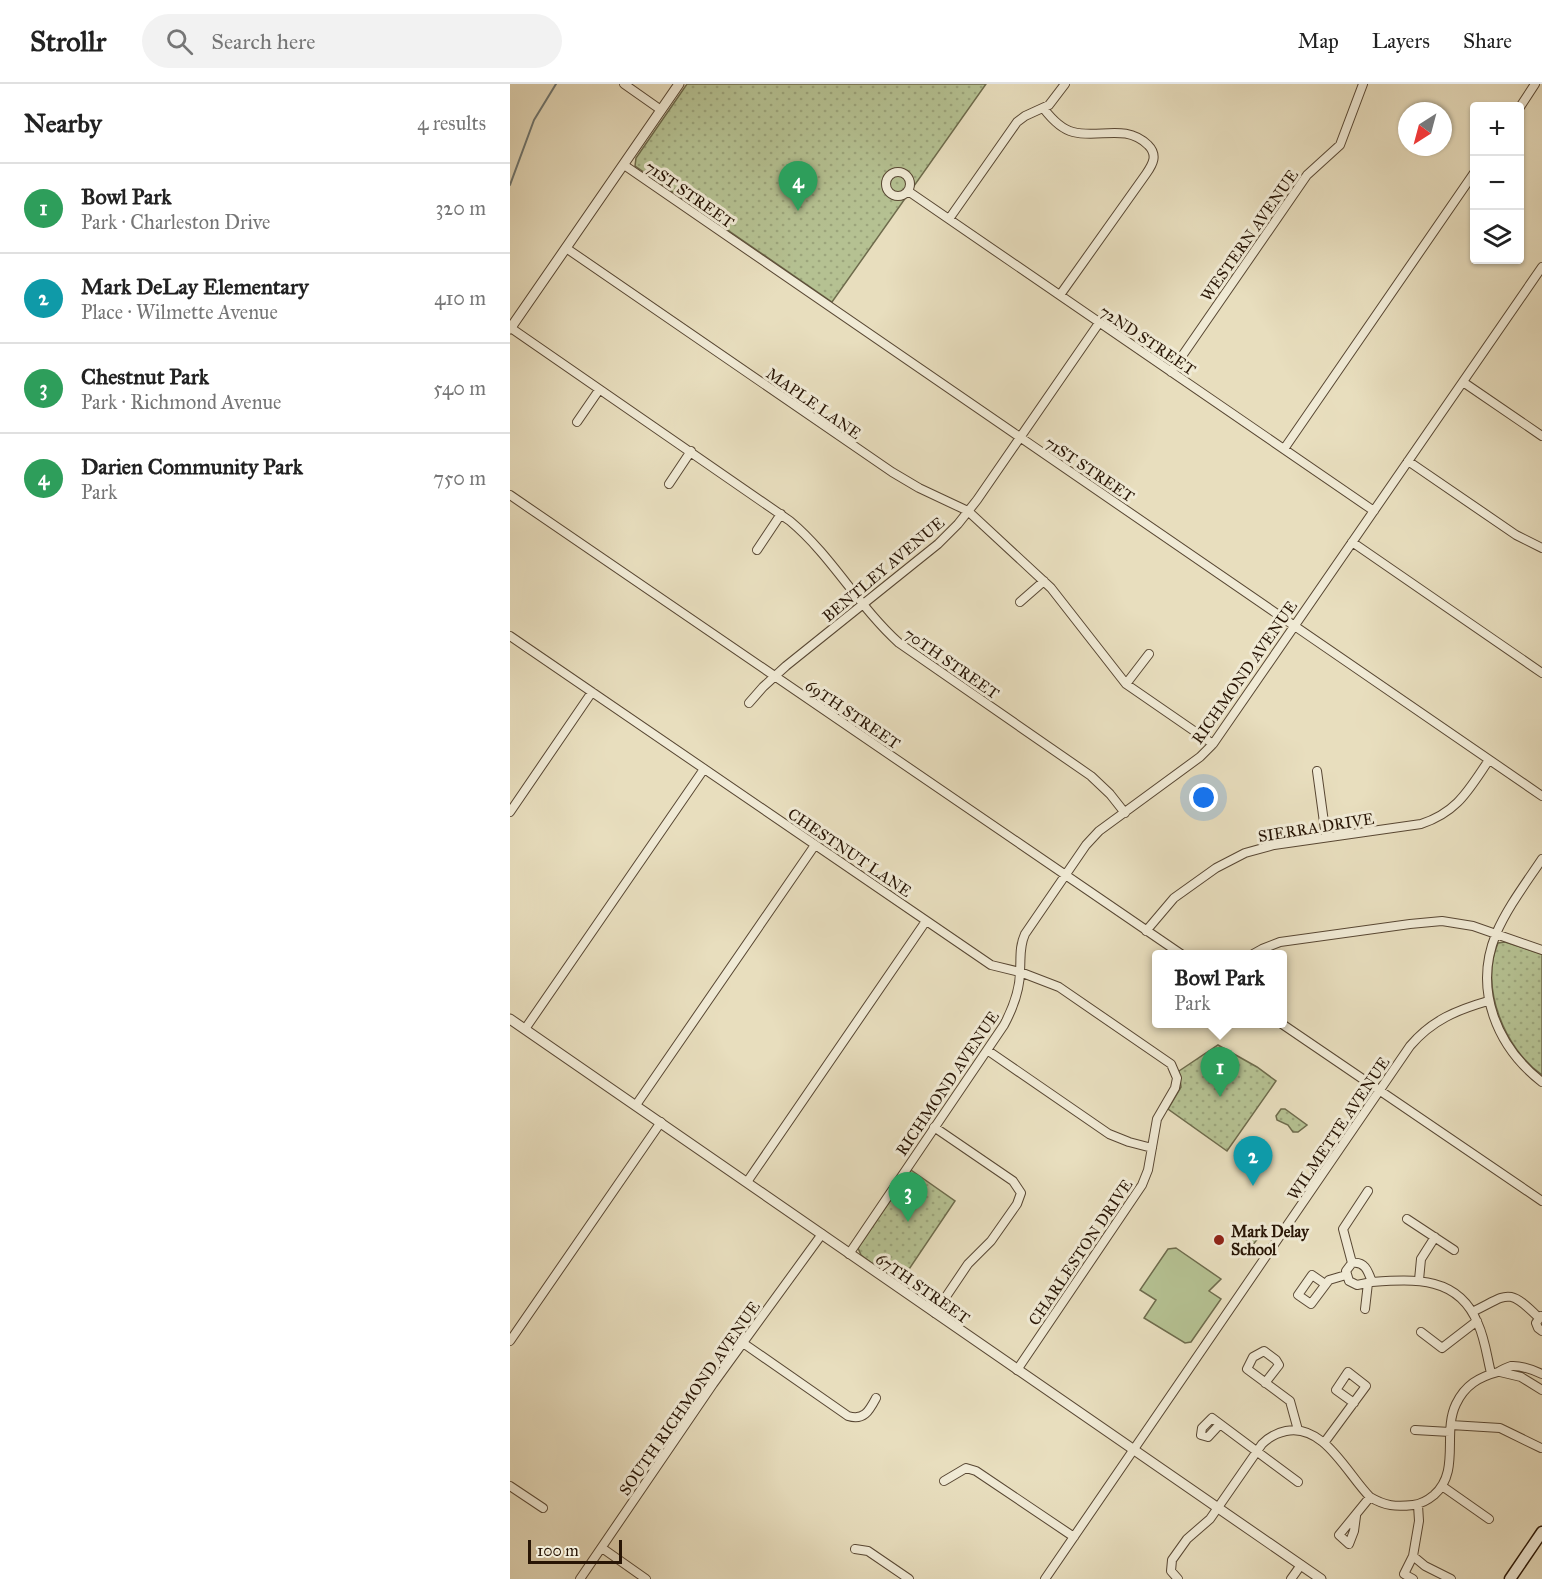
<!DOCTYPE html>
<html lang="en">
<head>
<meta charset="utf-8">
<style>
	:root { --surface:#fff; --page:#f2f2f2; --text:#222; --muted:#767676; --line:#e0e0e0; --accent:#b45309 }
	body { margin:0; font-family:"IM FELL Great Primer",serif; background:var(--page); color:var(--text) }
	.controls { position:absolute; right:18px; top:18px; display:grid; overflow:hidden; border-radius:6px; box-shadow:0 2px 4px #0004 }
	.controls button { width:54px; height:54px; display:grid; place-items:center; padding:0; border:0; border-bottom:2px solid var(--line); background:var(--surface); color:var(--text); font:30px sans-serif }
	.compass { position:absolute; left:888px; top:18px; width:54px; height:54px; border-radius:50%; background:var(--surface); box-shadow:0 2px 4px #0004; rotate:216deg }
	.scale { position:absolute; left:18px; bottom:15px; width:94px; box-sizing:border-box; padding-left:6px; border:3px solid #281505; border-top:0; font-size:16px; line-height:21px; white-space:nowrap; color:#281505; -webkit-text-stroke:4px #f0ead5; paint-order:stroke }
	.you { position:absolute; left:694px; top:714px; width:21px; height:21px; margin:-15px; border:4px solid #fff; border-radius:50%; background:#1a73e8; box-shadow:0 0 0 9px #1a73e833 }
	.badge { display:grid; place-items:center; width:39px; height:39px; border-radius:50%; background:var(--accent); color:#fff; font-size:20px; font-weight:700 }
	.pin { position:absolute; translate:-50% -50px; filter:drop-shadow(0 2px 3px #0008) }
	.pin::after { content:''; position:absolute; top:32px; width:21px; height:18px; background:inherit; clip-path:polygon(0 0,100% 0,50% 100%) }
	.popup { position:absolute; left:642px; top:866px; width:135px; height:78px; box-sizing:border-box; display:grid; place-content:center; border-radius:6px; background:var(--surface); filter:drop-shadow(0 2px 4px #0005); font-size:20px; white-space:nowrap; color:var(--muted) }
	.popup b { font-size:22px; color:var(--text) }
	.popup::after { content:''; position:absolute; left:50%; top:100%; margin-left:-12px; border:12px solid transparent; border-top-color:var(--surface) }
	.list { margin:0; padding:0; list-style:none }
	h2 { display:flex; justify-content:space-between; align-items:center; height:78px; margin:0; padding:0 24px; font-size:26px }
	h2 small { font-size:20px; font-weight:400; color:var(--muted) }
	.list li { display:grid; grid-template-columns:39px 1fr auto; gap:18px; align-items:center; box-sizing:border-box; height:90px; padding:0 24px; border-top:2px solid var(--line) }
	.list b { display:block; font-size:22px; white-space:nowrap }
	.list p { margin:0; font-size:20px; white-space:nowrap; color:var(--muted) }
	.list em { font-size:20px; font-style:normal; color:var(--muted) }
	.icon { flex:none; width:33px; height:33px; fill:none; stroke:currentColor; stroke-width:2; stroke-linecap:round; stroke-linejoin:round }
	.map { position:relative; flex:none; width:1032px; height:1495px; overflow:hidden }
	header { display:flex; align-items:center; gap:36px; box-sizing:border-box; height:84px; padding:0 30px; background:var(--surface); border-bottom:2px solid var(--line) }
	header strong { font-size:28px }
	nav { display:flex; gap:33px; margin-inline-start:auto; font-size:21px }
	.search { width:420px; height:54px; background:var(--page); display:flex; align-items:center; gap:15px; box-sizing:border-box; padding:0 21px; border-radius:33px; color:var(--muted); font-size:22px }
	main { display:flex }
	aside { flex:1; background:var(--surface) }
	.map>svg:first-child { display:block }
	.grass { fill:#b5c192; stroke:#6e6b4c; stroke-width:1.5 }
	.park { fill:url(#park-dots); stroke:#6e6b4c; stroke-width:1.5 }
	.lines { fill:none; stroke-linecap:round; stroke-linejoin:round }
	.stream { stroke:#6e7773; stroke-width:2 }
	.minor-casing { stroke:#584733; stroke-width:10 }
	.tertiary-casing { stroke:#584733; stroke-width:11 }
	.secondary-casing { stroke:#281505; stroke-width:13 }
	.minor { stroke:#f0ead5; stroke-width:8 }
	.tertiary { stroke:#f0ead5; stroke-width:9 }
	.secondary { stroke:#f0ead5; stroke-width:10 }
	.poi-dot { fill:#8f2418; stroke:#f0ead5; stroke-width:2 }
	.labels { text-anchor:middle; stroke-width:6; stroke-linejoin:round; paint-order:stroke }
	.street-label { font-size:16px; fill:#281505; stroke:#f0ead5 }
	.poi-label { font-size:16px; font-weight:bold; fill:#281505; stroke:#f0ead5; text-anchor:start }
</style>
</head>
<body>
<header>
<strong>Strollr</strong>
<div class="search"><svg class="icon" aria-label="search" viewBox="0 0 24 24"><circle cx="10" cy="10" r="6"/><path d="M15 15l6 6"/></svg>Search here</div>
<nav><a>Map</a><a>Layers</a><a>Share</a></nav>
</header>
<main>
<aside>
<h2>Nearby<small>4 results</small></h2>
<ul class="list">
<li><span class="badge" style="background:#2e9e5b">1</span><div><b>Bowl Park</b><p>Park · Charleston Drive</p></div><em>320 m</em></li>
<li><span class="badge" style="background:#0f9aa8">2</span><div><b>Mark DeLay Elementary</b><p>Place · Wilmette Avenue</p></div><em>410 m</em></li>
<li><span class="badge" style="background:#2e9e5b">3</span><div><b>Chestnut Park</b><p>Park · Richmond Avenue</p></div><em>540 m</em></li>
<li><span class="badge" style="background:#2e9e5b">4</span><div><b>Darien Community Park</b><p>Park</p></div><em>750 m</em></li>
</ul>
</aside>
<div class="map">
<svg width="1032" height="1495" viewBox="0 0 1032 1495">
	<defs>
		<pattern id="park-dots" width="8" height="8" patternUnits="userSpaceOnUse" patternTransform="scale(1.5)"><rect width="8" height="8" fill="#b5c192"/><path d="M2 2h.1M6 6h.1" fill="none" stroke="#9ca57c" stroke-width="1.8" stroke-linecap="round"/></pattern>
	</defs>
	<rect width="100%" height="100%" fill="#e8debe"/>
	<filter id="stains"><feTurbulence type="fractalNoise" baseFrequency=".00333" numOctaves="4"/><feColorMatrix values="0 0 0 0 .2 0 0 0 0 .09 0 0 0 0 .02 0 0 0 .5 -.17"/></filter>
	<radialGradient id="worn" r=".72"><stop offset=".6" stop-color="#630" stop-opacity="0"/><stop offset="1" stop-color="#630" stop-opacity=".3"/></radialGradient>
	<path class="grass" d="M666 1164 711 1195 699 1207 711 1215 681 1258 675 1259 634 1234 646 1216 630 1206 658 1165Z"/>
	<path class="park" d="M177 0H476L322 218 125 82 126 74Z
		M995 858 1032 870V991C995 965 969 903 988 859Z
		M708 961 747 983 766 997 717 1067 658 1025 671 1003 669 987Z
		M771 1025H775L797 1041 788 1048H783L778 1041 767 1036 766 1032Z
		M401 1086 445 1117 389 1200 351 1171 348 1164Z
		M732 1139 750 1152 741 1163 736 1160 738 1157 726 1148Z"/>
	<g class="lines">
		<path class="stream" d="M0 101 24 36 46 0"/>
		<defs>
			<path id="minor" d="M114 0 151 26
				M1010 23 1025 0
				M534 25C541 34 551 45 563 48 589 55 615 39 638 61 648 71 643 80 636 90L550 211
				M114 81 1032 712
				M376 100a12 12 0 1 1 24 0a12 12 0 1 1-24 0Z
				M398 107 864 427
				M439 135 507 38 515 32 539 21 555 0
				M56 164 382 388 409 404 458 427 541 504 616 600 703 660
				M1 244 280 437C322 472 348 522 389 559L581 692 600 710 615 729
				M661 288 797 91 830 61 853 0
				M953 298 1032 352
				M67 338 89 306
				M774 365 964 89
				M898 377 1006 451 1032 464
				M159 400 181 367
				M0 411 671 870
				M842 458 1032 589
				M247 466 271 430
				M510 518 534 497
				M0 552 481 881 510 888 549 903 661 980 667 994 665 1004 647 1035 638 1086 632 1101 507 1286
				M616 600 639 570
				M239 619 253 603 276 582 428 460 448 440 467 416 589 239
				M807 687 816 753
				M0 728 82 608
				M1032 775C1016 799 997 824 986 850 963 906 987 963 1032 998
				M636 847 664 814 706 784 735 769 764 761 911 740C948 728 959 705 979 676
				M743 870 752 865 770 858 900 840 932 837 963 842 1032 866
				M772 940 1032 1117
				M15 945 194 685
				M477 966 599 1050 619 1058 642 1064
				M126 1021 305 761
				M424 1043 503 1097 511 1109 507 1120 481 1157 458 1180 425 1229
				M237 1098 416 837
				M897 1135 944 1166
				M339 1170 494 941C503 924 510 907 510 887 511 874 509 863 515 850L576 761 589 747 690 673 703 660 1032 183
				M842 1179C855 1177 858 1187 862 1198 905 1195 949 1192 968 1240 975 1255 977 1273 981 1289
				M842 1179 833 1145 858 1107
				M842 1179 836 1187 839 1197 847 1201 862 1198
				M909 1196 911 1175 925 1153
				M815 1200 802 1191 788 1211 801 1220 819 1196 836 1191
				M855 1225 858 1199
				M962 1228C998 1211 997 1202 1029 1234
				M1031 1232 1026 1239 1028 1244 1032 1247
				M911 1248 932 1264 967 1237
				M0 1257 151 1038
				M233 1259 338 1332C354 1337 359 1327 366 1314
				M990 1288 1011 1293 1032 1306
				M755 1299 769 1281 766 1276 754 1267 743 1273 737 1285 780 1317 788 1346
				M710 1340 698 1353 691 1351 692 1344 702 1334 788 1398
				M941 1341 990 1344 1031 1364
				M905 1346 940 1348
				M814 1359 856 1302 838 1288 826 1306 844 1319
				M434 1397 456 1384 466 1387 564 1453
				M0 1402 33 1424
				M932 1402 979 1435
				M846 1432 844 1447 839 1460 829 1451 860 1413
				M92 1464 136 1495
				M345 1465 358 1467 399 1495
				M903 1472 909 1437 908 1421
				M70 1495 203 1300 312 1150
				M535 1495 900 962C922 936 947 926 978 917
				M668 1495 661 1487 662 1476 677 1455 700 1435 752 1360C759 1353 766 1349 776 1347 814 1339 837 1390 860 1413 875 1422 886 1423 903 1421 911 1420 918 1416 924 1411 951 1387 932 1349 946 1320 955 1301 969 1293 988 1288 992 1286 997 1283 1001 1282 1011 1281 1023 1286 1032 1290
				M781 1495 791 1481
				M903 1495 894 1490 903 1472 915 1482 941 1495"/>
			<path id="tertiary" d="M0 245 169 0
				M0 935 811 1495"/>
			<path id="secondary" d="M1000 1495 1032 1448"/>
		</defs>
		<use href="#minor" class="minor-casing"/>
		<use href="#tertiary" class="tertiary-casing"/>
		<use href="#secondary" class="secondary-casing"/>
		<use href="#minor" class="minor"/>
		<use href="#tertiary" class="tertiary"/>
		<use href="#secondary" class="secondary"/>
	</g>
	<circle class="poi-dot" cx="709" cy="1156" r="6"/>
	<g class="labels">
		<g class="street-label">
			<text transform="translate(180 110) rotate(35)" y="6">71ST STREET</text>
			<text transform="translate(739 151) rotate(-55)" y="6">WESTERN AVENUE</text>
			<text transform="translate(638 256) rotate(34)" y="6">72ND STREET</text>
			<text transform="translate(304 319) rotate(35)" y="6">MAPLE LANE</text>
			<text transform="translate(580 385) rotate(34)" y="6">71ST STREET</text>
			<text transform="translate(373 485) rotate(-40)" y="6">BENTLEY AVENUE</text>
			<text transform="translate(442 579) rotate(35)" y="6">70TH STREET</text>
			<text transform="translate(734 588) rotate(-55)" y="6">RICHMOND AVENUE</text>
			<text transform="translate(343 630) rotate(34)" y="6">69TH STREET</text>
			<text transform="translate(806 743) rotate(-9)" y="6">SIERRA DRIVE</text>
			<text transform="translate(340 768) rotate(34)" y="6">CHESTNUT LANE</text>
			<text transform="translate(437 999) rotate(-56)" y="6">RICHMOND AVENUE</text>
			<text transform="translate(828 1044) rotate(-56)" y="6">WILMETTE AVENUE</text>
			<text transform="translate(570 1168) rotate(-56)" y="6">CHARLESTON DRIVE</text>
			<text transform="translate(413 1204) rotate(35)" y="6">67TH STREET</text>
			<text transform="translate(179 1314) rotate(-55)" y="6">SOUTH RICHMOND AVENUE</text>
		</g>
		<g class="poi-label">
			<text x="721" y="1153">Mark Delay<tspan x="721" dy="18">School</tspan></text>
		</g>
	</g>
	<rect width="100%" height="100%" filter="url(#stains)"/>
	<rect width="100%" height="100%" fill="url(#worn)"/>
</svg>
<div class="controls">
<button>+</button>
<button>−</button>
<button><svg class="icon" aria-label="layers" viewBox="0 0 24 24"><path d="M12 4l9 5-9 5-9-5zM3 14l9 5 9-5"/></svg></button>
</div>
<svg class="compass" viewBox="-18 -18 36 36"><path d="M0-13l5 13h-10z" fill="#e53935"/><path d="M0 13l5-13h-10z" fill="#767676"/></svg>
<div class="scale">100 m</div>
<div class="you"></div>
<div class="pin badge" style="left:710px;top:1013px;background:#2e9e5b">1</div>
<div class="popup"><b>Bowl Park</b>Park</div>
<div class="pin badge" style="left:743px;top:1102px;background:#0f9aa8">2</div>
<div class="pin badge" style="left:398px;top:1138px;background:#2e9e5b">3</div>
<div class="pin badge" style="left:288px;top:127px;background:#2e9e5b">4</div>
</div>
</main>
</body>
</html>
